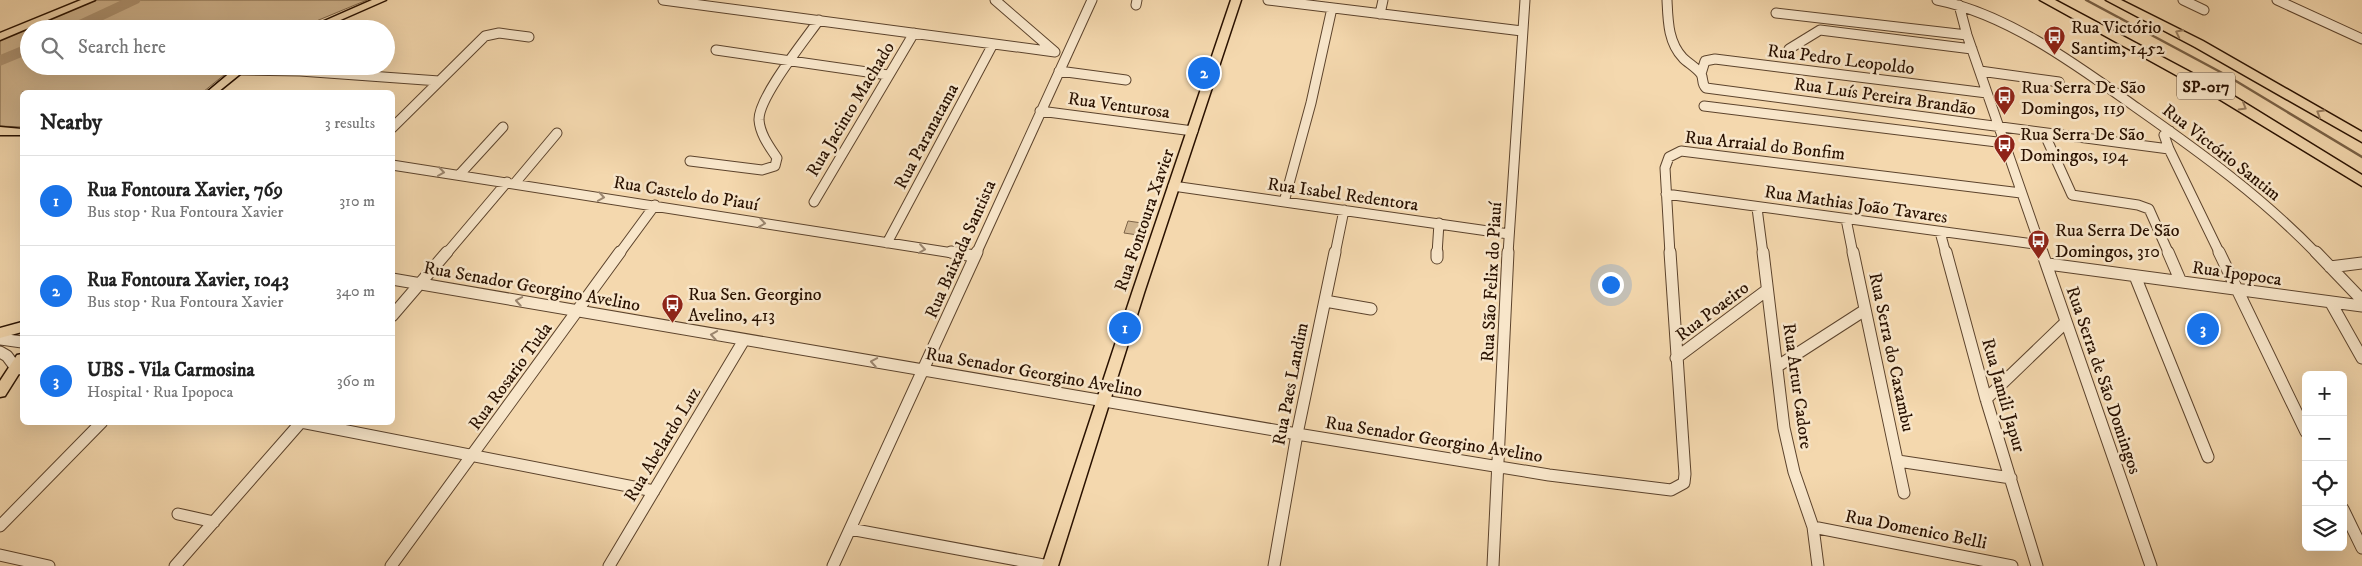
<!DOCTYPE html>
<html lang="en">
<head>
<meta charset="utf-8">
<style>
	:root { --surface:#fff; --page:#f6f6f6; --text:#222; --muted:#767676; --line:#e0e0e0; --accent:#1a73e8 }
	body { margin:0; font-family:"IM FELL DW Pica",serif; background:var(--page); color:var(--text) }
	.controls { position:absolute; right:15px; bottom:15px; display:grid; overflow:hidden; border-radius:8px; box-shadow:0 5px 20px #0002 }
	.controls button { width:45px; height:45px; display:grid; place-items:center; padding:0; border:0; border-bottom:1px solid var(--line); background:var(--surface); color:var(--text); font:25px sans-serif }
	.you { position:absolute; left:1610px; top:284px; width:18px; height:18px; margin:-12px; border:4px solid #fff; border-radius:50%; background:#1a73e8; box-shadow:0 0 0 8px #1a73e833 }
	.badge { display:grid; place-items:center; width:32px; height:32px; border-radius:50%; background:var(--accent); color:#fff; font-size:16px; font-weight:700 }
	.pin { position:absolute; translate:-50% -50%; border:2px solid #fff; box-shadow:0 1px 5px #0006 }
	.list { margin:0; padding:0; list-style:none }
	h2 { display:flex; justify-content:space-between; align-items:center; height:65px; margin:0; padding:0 20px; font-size:21px }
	h2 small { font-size:16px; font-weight:400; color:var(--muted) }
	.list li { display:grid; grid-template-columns:32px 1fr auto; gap:15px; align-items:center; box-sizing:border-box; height:90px; padding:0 20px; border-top:1px solid var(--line) }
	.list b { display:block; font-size:19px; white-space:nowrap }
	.list p { margin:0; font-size:16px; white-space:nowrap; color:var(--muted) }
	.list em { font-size:16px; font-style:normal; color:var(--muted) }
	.icon { flex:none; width:28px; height:28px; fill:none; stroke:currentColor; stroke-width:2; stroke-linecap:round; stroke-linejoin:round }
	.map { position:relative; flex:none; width:2362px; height:566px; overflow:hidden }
	.search { position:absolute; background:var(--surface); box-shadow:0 5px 20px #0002; left:20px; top:20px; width:375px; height:55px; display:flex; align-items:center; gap:12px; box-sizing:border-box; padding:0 18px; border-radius:28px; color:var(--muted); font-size:19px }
	.panel { position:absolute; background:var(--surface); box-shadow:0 5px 20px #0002; left:20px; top:90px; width:375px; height:335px; border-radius:8px }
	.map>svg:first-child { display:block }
	.green { fill:#d1b690; stroke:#7d6448 }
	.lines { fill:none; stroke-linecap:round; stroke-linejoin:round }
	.stream { stroke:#796045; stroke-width:2.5 }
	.river { fill:#af9473; fill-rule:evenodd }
	.minor-far1-casing { stroke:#5c432c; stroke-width:11 }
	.minor-casing { stroke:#5c432c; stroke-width:13 }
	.major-casing { stroke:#291100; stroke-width:3 }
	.highway-casing { stroke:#291100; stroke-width:3 }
	.minor-far1 { stroke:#f8e6ca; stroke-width:9 }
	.minor { stroke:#f8e6ca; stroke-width:11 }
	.major { fill:#f4d8ae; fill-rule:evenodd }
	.highway { fill:#f4d8ae; fill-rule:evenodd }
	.oneway { stroke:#997e60 }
	.oneway2 { stroke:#9b866f }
	.labels { text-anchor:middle; stroke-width:5; stroke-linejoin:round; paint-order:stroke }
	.shield { fill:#f8e6ca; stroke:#67513d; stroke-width:1 }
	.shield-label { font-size:16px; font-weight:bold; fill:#291100 }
	.poi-label { font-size:18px; fill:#291100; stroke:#f8e6ca; text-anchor:start }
	.street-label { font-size:18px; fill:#291100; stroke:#f8e6ca }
</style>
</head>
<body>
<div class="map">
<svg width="2362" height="566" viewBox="0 0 2362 566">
	<rect width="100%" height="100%" fill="#f4d8ae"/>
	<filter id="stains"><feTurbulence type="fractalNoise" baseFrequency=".004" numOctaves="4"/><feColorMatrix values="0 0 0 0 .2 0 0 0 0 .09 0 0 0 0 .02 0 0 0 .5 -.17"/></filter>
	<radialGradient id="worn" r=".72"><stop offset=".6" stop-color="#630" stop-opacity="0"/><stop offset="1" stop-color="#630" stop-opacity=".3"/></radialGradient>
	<path class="green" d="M88 0H367L297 29H29V66H235L203 92H22V127L0 126V37Z
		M1128 221 1149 224 1145 236 1124 233Z"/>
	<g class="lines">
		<path class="stream" d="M2086 0 2226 75 2362 157"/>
		<path class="river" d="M122 0H141L139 3 84 29H64L66 26Z
			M29 43V54L0 66V55Z"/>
		<defs>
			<path id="minor-far1" d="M663 0 1055 52
				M995 0 1055 52
				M1268 0 1522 31
				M1667 0C1668 21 1668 42 1683 58 1688 63 1697 68 1701 74 1704 79 1701 83 1706 88L2169 149
				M1937 0C2008 14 2078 66 2137 108 2201 153 2262 197 2317 254
				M2183 0 2204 10
				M2277 0 2362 39
				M1136 5 1137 0
				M1959 5 1967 35 2043 254
				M1776 13 1967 35
				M1380 14 1383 0
				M1789 49 1820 30 1972 49
				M716 50 888 75
				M239 70 300 71 439 81
				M1059 71 1126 80
				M1980 71 2059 82
				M1701 74 1705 61 1715 59 1987 93
				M1704 106 2005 143
				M1040 111 1193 131
				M392 128 485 36 499 33 529 37
				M2170 131 2164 135 2169 149 2220 254
				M2044 133 2072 195 2138 205 2149 209 2169 254
				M690 161 762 170 775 166 777 158C769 146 760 134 759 120 758 98 805 40 819 20
				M392 165 959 254
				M460 174 503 127
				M515 183 557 133
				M1173 186 1509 234
				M1666 194 2041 245
				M814 202 914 33
				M1284 202 1311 103 1332 8
				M1757 208 1763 254
				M1846 219 1853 254
				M1940 232 1946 254
				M887 243 993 44
				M446 254 507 182
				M619 254 655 205
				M976 254 1092 0
				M1335 254 1344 210
				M1437 254 1439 223
				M1508 254 1525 0
				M1670 254 1665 168 1669 157 1681 151 2021 193"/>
			<path id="minor" d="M951 252 974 256
				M1763 252 1784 428 1794 472 1813 527 1818 566
				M1853 252 1904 493
				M1946 252 1986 399 2037 566
				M2042 252 2151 566
				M2168 252 2181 282
				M2219 252 2306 432
				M2316 252 2362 300
				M1437 258V252
				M2048 264 2362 306
				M2330 267 2362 263
				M2135 276 2208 457
				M392 279 1297 434 1549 475 1671 490 1684 483 1685 474 1670 252
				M1325 301 1371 309
				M2331 303 2362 358
				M392 316 447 252
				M0 339 22 342
				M0 352 7 356 16 368 22 369
				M1676 358 1767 290
				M1778 366 1865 310
				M1986 399 2066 322
				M301 422 654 491
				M1898 461 2011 478
				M2343 509 2362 548
				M178 514 214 522
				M0 526 102 422
				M1813 527 2012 566
				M850 529 1049 566
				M0 555 49 566
				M175 566 301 422
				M391 566 620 252
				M609 566 744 340
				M833 566 977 252
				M1274 566 1297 434 1335 252
				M1493 566 1508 252"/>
			<path id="major" d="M81 0H95L0 40V33Z
				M372 0H386L320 29H306Z
				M1231 0H1241L1144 293 1058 566H1042L1132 293Z
				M238 66H250L218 92H207Z
				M0 127 22 129V135H0Z
				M22 322V332L0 338V328Z
				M22 354V369L5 396 0 397V381L17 355Z"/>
			<path id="highway" d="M2040 0H2055L2224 90 2362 175V186L2214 96Z
				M2106 0H2121L2203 41 2362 132V142L2195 47Z"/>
		</defs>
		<use href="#minor-far1" class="minor-far1-casing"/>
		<use href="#minor" class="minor-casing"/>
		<use href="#major" class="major-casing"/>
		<use href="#highway" class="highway-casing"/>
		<use href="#minor-far1" class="minor-far1"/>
		<use href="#minor" class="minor"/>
		<use href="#major" class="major"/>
		<use href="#highway" class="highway"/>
	</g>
	<defs><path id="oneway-chevron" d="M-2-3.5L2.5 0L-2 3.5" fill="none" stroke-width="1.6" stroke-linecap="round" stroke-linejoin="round" transform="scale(1.25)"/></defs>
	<g class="oneway">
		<use href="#oneway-chevron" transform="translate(2179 33) rotate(-153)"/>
		<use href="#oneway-chevron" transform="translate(2243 107) rotate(30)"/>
		<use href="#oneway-chevron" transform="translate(2320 113) rotate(-149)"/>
	</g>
	<g class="oneway2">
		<use href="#oneway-chevron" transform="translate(441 172) rotate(8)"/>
		<use href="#oneway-chevron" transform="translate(601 197) rotate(9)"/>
		<use href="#oneway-chevron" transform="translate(762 223) rotate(9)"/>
		<use href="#oneway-chevron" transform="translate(922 249) rotate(8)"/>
		<use href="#oneway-chevron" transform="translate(519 301) rotate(-170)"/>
		<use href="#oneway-chevron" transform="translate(714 335) rotate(-171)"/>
		<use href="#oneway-chevron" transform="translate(874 362) rotate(-170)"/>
	</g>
	<defs>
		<symbol id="bus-pin" viewBox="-11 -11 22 30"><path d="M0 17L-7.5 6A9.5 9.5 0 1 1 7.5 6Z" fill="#8f2418" stroke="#f8e6ca"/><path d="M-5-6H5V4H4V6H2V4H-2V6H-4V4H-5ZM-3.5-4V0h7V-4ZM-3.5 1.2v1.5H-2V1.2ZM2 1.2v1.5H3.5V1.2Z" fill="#fff"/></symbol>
	</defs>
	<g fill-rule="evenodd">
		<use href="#bus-pin" x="2042" y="24" width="25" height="34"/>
		<use href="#bus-pin" x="1992" y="84" width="25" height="34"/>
		<use href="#bus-pin" x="1992" y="132" width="25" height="34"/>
		<use href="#bus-pin" x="2026" y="228" width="25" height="34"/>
		<use href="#bus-pin" x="660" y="292" width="25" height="34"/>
	</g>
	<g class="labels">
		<rect class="shield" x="2177" y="72.5" width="58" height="27" rx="4"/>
		<g class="shield-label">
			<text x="2206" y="92">SP-017</text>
		</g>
		<g class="poi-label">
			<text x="2071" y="33">Rua Victório<tspan x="2071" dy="21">Santim, 1452</tspan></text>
			<text x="2021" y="93">Rua Serra De São<tspan x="2021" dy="21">Domingos, 119</tspan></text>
			<text x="2020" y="140">Rua Serra De São<tspan x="2020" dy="21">Domingos, 194</tspan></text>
			<text x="2055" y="236">Rua Serra De São<tspan x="2055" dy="21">Domingos, 310</tspan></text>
			<text x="688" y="300">Rua Sen. Georgino<tspan x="688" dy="21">Avelino, 413</tspan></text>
		</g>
		<g class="street-label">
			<text transform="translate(1841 59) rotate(7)" y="6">Rua Pedro Leopoldo</text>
			<text transform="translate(1885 96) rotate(8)" y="6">Rua Luís Pereira Brandão</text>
			<text transform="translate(1119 105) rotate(8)" y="6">Rua Venturosa</text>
			<text transform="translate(850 109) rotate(-59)" y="6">Rua Jacinto Machado</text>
			<text transform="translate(926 136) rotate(-62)" y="6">Rua Paranatama</text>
			<text transform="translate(1765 145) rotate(6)" y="6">Rua Arraial do Bonfim</text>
			<text transform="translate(2222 152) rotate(38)" y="6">Rua Victório Santim</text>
			<text transform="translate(686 193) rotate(9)" y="6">Rua Castelo do Piauí</text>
			<text transform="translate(1343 194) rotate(8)" y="6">Rua Isabel Redentora</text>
			<text transform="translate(1856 204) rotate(8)" y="6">Rua Mathias João Tavares</text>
			<text transform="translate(1144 220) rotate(-71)" y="6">Rua Fontoura Xavier</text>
			<text transform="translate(960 249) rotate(-66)" y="6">Rua Baixada Santista</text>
			<text transform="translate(2237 273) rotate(8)" y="6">Rua Ipopoca</text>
			<text transform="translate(1491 282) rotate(-87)" y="6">Rua São Felix do Piauí</text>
			<text transform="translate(532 286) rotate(10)" y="6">Rua Senador Georgino Avelino</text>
			<text transform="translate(1712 311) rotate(-37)" y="6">Rua Poaeiro</text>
			<text transform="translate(1892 352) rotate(78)" y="6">Rua Serra do Caxambu</text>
			<text transform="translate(1034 372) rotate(10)" y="6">Rua Senador Georgino Avelino</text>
			<text transform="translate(510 376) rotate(-54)" y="6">Rua Rosario Tuda</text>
			<text transform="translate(2104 380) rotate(71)" y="6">Rua Serra de São Domingos</text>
			<text transform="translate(1290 384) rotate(-79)" y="6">Rua Paes Landim</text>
			<text transform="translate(1798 386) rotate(82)" y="6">Rua Artur Cadore</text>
			<text transform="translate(2004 395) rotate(74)" y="6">Rua Jamili Japur</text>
			<text transform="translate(1434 439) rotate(9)" y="6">Rua Senador Georgino Avelino</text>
			<text transform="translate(662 444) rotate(-59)" y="6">Rua Abelardo Luz</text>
			<text transform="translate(1916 529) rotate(11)" y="6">Rua Domenico Belli</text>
		</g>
	</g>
	<rect width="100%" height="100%" filter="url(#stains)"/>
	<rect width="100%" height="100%" fill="url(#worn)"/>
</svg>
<div class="controls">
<button>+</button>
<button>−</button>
<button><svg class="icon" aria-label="locate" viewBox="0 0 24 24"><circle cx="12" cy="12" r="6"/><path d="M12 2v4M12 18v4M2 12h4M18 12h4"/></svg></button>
<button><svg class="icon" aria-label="layers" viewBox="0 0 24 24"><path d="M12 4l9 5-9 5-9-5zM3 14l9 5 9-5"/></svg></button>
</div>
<div class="you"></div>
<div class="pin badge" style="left:1125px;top:328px">1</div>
<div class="pin badge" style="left:1204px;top:73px">2</div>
<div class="pin badge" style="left:2203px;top:329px">3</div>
<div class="search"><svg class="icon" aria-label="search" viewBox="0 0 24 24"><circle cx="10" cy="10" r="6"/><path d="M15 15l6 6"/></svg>Search here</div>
<section class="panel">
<h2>Nearby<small>3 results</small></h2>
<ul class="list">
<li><span class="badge">1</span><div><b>Rua Fontoura Xavier, 769</b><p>Bus stop · Rua Fontoura Xavier</p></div><em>310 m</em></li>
<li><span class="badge">2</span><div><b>Rua Fontoura Xavier, 1043</b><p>Bus stop · Rua Fontoura Xavier</p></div><em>340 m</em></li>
<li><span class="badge">3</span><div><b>UBS - Vila Carmosina</b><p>Hospital · Rua Ipopoca</p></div><em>360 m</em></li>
</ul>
</section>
</div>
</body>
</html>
